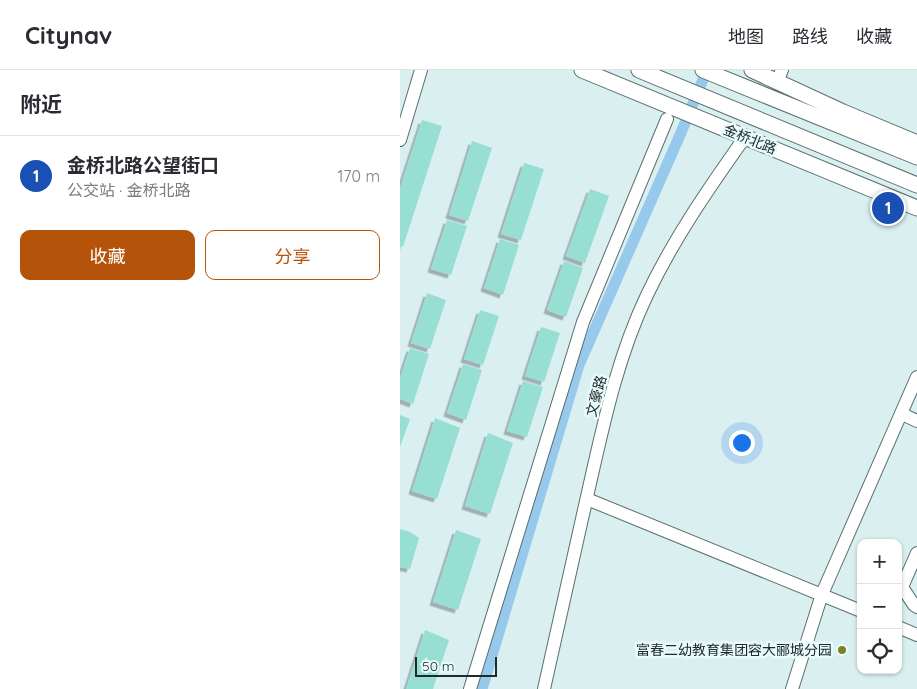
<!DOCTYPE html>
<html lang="zh">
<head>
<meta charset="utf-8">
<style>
	:root { --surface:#fff; --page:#f7f7f7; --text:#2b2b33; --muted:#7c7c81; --line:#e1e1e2; --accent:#b45309 }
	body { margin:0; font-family:Quicksand,"Noto Sans SC",sans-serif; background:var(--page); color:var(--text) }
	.controls { position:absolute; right:15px; bottom:15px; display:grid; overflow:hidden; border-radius:10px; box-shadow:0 1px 4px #0004 }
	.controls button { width:45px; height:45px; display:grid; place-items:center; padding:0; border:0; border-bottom:1px solid var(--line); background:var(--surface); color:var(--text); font:25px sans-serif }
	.scale { position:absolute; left:15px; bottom:12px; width:82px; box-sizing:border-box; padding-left:5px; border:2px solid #22292a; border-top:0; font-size:14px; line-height:18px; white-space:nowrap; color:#22292a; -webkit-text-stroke:4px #e8fcfd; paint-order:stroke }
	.you { position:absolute; left:341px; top:372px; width:18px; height:18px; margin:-12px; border:4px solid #fff; border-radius:50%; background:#1a73e8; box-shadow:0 0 0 8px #1a73e833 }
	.badge { display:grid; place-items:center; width:32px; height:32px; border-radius:50%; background:var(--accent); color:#fff; font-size:16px; font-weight:700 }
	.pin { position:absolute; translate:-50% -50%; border:2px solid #fff; box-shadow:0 1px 5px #0006 }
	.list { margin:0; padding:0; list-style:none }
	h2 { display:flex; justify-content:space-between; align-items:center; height:65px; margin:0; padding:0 20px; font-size:21px }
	h2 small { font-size:16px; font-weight:400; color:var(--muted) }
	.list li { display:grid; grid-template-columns:32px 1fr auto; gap:15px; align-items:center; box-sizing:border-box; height:80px; padding:0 20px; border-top:1px solid var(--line) }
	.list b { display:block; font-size:19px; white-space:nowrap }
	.list p { margin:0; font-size:16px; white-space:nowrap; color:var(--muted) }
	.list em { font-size:16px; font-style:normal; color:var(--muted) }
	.actions { display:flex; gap:10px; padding:15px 20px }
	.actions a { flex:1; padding:11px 0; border:1px solid var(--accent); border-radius:10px; text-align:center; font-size:18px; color:var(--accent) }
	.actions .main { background:var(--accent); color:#fff }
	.icon { flex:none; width:28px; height:28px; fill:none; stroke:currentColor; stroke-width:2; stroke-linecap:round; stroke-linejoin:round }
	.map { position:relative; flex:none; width:517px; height:619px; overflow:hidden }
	header { display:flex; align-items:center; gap:30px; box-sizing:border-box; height:70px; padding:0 25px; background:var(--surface); border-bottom:1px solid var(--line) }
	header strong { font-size:24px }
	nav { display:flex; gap:28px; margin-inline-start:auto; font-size:18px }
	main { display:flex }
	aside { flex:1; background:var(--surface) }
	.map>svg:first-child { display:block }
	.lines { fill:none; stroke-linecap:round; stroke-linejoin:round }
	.canal { stroke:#96c9ec; stroke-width:11 }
	.building { fill:#98dfd3; filter:url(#shadow) }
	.minor-casing { stroke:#5b6d6e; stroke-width:14 }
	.major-casing { stroke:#5b6d6e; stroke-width:17 }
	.minor { stroke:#fff; stroke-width:12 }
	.major { stroke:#fff; stroke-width:15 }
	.poi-dot { fill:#827f28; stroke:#e8fcfd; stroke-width:2 }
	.labels { text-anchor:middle; stroke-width:5; stroke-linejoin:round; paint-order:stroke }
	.street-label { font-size:14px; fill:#22292a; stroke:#e8fcfd }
	.poi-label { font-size:14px; fill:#22292a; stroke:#e8fcfd; text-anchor:end }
</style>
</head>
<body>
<header>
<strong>Citynav</strong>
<nav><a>地图</a><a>路线</a><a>收藏</a></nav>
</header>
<main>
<aside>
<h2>附近<small></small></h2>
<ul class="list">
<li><span class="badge" style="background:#1a4fb4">1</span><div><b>金桥北路公望街口</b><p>公交站 · 金桥北路</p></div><em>170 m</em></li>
</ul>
<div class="actions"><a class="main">收藏</a><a>分享</a></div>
</aside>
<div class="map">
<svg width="517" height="619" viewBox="0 0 517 619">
	<defs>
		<filter id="shadow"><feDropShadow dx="-3.5" dy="3.5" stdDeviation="0" flood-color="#0004"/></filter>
	</defs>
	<rect width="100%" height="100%" fill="#daeff0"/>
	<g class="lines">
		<path class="canal" d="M82 619 179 295 280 65 307 0"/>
	</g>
	<path class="building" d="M22 50 42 56 3 177 0 176V118Z
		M72 71 92 78 68 151 49 145Z
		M124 93 144 99 121 170 101 164Z
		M190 119 209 126 185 193 166 186Z
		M47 150 67 156 51 205 31 199Z
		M100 169 119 175 103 225 84 218Z
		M164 191 183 198 166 247 147 240Z
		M27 223 46 230 30 279 11 273Z
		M80 240 99 246 83 295 64 289Z
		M141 257 160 263 144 312 125 306Z
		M10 278 29 284 13 334 0 329V308Z
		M63 294 82 300 66 350 47 343Z
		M123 311 143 317 127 367 107 361Z
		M0 345 10 349 0 377Z
		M35 348 60 358 37 429 12 421Z
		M88 363 113 373 90 444 65 436Z
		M0 459 10 462 19 468 10 499 0 497Z
		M56 460 81 469 58 540 33 532Z
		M25 560 49 570 33 619H6Z"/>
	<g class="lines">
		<defs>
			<path id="minor" d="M377 12 382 0
				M0 70 21 0
				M502 344 517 351
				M187 429 461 541
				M517 483 502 517 514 535 517 537
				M498 557 517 565
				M70 619 183 252 267 49
				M144 619C158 556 172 494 186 431 202 361 216 290 247 225 274 168 309 118 345 67
				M392 619 422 524 517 307"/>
			<path id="major" d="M182 0 517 138
				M239 0 517 115
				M303 0 517 87
				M352 0 443 42 517 73"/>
		</defs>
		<use href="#minor" class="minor-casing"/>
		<use href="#major" class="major-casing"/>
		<use href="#minor" class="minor"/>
		<use href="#major" class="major"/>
	</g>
	<circle class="poi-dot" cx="442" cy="580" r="5"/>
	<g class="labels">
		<g class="street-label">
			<text transform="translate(350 69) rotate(22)" y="5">金桥北路</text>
			<text transform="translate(196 326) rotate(-75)" y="5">文豪路</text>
		</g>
		<g class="poi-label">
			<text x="432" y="585">富春二幼教育集团容大郦城分园</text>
		</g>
	</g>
</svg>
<div class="controls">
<button>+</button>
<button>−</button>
<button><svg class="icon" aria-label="locate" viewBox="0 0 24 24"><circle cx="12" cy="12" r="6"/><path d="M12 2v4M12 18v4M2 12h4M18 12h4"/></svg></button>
</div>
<div class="scale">50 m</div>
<div class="you"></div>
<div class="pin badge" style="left:488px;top:138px;background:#1a4fb4">1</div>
</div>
</main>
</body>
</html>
